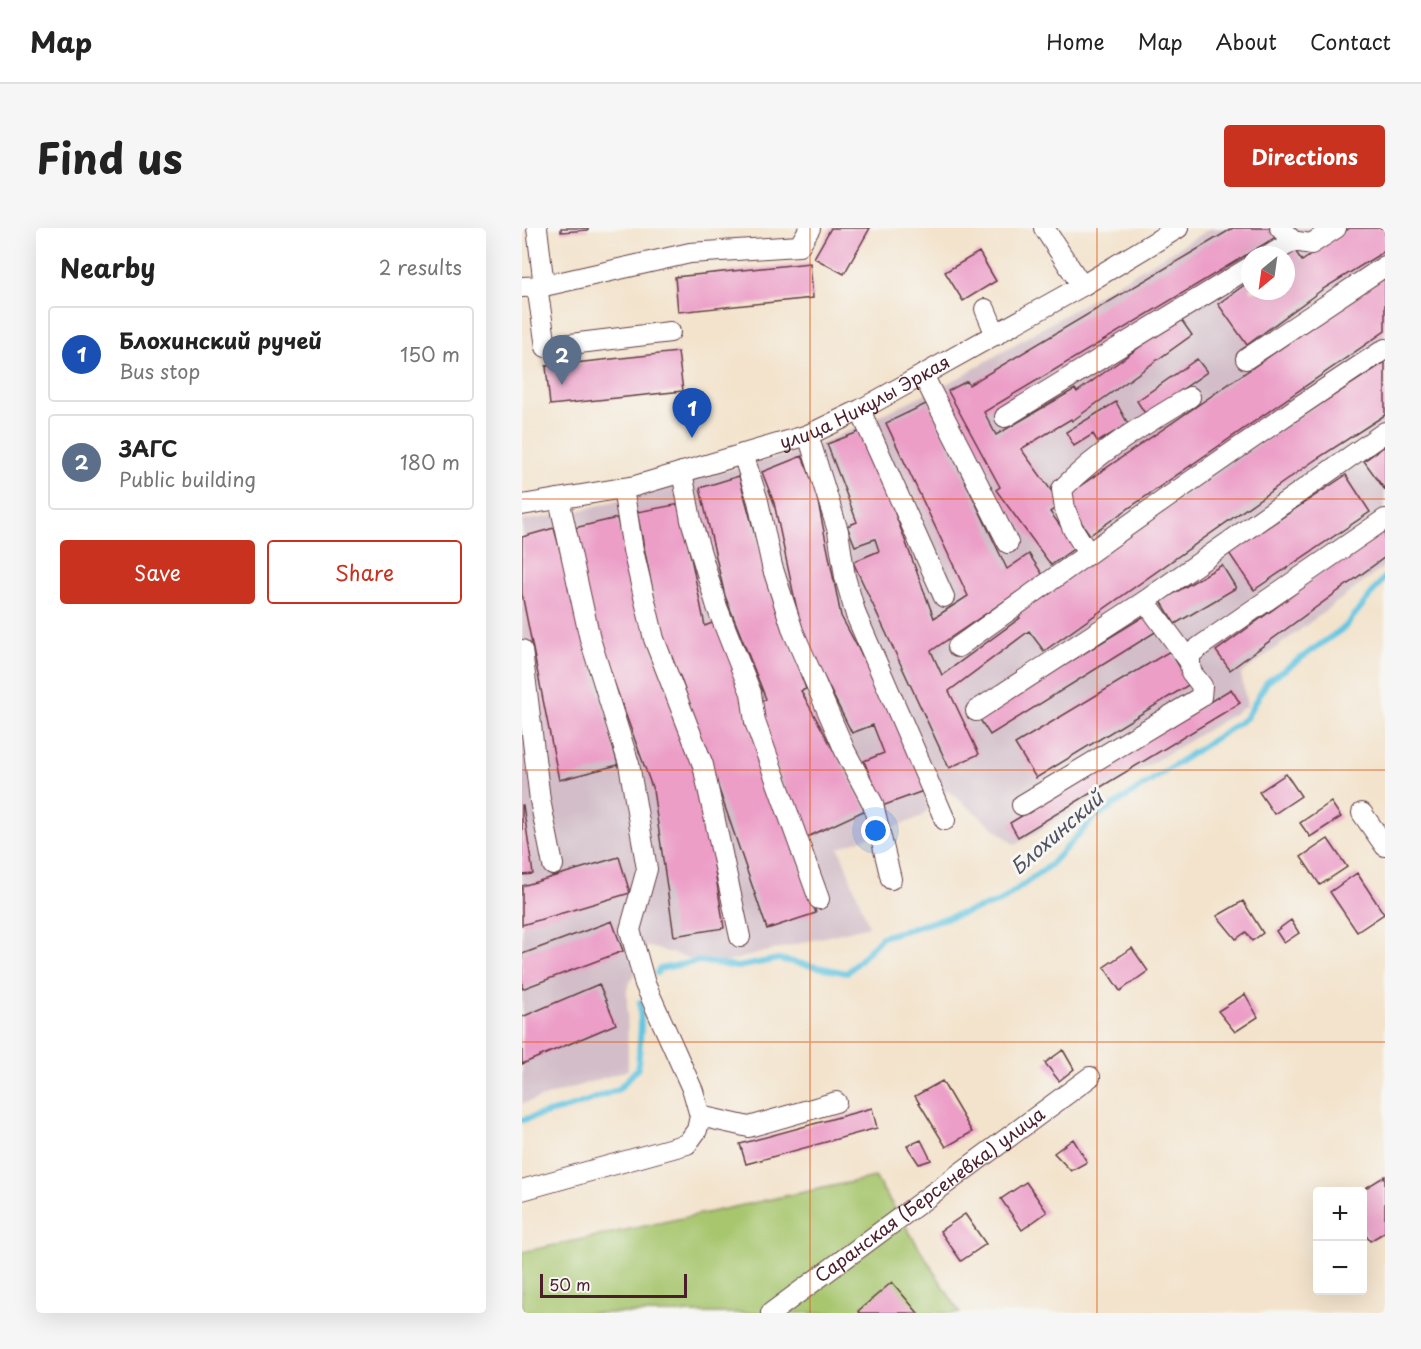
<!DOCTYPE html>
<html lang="en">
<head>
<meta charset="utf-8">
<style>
	:root { --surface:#fff; --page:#f6f6f6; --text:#222; --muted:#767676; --line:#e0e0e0; --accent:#c8321e }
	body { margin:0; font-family:"Playpen Sans",sans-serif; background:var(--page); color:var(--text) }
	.controls { position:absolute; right:18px; bottom:18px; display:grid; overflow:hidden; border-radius:6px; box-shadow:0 6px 24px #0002 }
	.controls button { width:54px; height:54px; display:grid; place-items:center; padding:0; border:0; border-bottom:2px solid var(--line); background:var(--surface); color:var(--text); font:30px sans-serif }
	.compass { position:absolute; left:719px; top:18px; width:54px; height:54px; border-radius:50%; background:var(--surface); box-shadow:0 6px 24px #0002; rotate:209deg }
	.scale { position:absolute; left:18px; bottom:15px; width:147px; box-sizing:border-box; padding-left:6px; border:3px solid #4a1f2b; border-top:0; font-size:16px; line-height:21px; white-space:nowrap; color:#4a1f2b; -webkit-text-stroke:4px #f6f6f2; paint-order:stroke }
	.you { position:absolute; left:354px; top:603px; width:21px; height:21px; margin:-15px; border:4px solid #fff; border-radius:50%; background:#1a73e8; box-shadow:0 0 0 9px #1a73e833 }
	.badge { display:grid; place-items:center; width:39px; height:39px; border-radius:50%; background:var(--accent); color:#fff; font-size:20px; font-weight:700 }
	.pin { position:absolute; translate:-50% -50px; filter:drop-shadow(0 2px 3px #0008) }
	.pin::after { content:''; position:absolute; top:32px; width:21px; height:18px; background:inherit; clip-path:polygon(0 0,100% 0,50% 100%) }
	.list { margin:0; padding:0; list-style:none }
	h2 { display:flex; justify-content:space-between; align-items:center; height:78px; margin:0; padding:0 24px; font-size:26px }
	h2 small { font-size:20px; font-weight:400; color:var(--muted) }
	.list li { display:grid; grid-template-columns:39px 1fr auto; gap:18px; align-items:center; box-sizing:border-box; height:96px; margin:0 12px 12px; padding:0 12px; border:2px solid var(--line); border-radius:6px }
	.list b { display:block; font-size:22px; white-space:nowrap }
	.list p { margin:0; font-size:20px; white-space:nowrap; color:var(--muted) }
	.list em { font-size:20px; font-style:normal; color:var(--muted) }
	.actions { display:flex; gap:12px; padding:18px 24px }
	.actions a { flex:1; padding:14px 0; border:2px solid var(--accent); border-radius:6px; text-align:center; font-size:21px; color:var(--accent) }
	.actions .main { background:var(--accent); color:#fff }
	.map { position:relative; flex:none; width:863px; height:1085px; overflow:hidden; border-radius:6px }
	header { display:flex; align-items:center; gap:36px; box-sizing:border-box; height:84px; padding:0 30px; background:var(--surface); border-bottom:2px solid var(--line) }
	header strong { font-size:28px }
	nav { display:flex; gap:33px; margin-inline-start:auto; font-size:21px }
	.intro { display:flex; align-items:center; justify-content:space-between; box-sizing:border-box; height:144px; padding:0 36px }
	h1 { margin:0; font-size:42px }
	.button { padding:15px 27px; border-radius:6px; background:var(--accent); color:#fff; font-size:21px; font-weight:700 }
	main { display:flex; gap:36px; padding:0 36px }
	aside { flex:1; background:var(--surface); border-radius:6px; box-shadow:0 6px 24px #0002 }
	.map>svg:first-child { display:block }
	.industrial { fill:#d2bdc8; fill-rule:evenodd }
	.green { fill:#a7c66e; stroke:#78724c; stroke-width:1.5 }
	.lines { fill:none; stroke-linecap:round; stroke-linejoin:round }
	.stream { stroke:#63c5e1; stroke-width:6 }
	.building { fill:#ec9ec7 }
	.minor-casing { stroke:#633c43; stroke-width:22 }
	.minor { stroke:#fff; stroke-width:20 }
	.grid { fill:none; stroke:#e0560e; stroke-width:1.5; stroke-opacity:0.55 }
	.labels { text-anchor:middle; stroke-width:6; stroke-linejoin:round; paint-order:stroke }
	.street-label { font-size:18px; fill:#4a1f2b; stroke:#f6f6f2 }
	.water-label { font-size:20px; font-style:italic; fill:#525162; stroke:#f6f6f2 }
</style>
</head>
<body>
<header>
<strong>Map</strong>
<nav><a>Home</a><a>Map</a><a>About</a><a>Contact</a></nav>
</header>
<div class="intro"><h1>Find us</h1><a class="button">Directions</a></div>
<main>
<aside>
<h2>Nearby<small>2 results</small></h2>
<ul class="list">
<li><span class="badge" style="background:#1a4fb4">1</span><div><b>Блохинский ручей</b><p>Bus stop</p></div><em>150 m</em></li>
<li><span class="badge" style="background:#5c6f8a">2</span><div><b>ЗАГС</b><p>Public building</p></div><em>180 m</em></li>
</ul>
<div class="actions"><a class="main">Save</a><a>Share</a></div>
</aside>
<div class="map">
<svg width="863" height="1085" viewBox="0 0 863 1085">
	<rect width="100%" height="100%" fill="#f6f6f2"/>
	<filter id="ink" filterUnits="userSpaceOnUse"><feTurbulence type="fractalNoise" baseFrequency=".0167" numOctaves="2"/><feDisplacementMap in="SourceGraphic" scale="12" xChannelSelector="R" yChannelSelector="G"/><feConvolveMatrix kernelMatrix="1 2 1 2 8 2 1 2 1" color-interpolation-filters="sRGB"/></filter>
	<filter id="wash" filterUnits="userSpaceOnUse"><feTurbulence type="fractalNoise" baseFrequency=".008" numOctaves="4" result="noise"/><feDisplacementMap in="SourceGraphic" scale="24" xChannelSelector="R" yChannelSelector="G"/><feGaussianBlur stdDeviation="1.35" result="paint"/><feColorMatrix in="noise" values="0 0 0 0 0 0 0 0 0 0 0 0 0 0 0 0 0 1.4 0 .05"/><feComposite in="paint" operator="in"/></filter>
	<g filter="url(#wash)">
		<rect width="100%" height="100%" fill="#f3e3cc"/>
		<path class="industrial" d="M689 0H863V338L719 446 725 478 493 617 425 562 399 589 317 620 347 698 191 737 124 718 105 762 106 842 0 876V293L52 284 290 220 438 149ZM728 27H764V63H728Z"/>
		<path class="green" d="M353 949 438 1085H0V1024Z"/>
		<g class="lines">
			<path class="stream" d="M135 745 137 741 177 733 216 739 256 731 325 745 360 709 478 674 528 637 571 591 724 490 745 454 823 399 863 349
				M0 892 52 878 97 861 116 840 119 798 118 774"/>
		</g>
		<g id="blocks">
			<path class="building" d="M39 0H66V2L39 4Z
				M309 0H348L322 46 292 30Z
				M711 0H749L754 9 462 184 474 207 553 161 555 164 658 90 670 107 550 193 549 191 499 221 539 276 528 284 554 319 529 337 474 262 478 259 426 163 445 153 447 157Z
				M828 0H863V23L801 61 725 117 696 76 728 53V63H764V27L772 21 780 33Z
				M457 24 474 53 441 73 423 44Z
				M288 35 291 70 156 84 153 49Z
				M863 49V103L568 307 542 269Z
				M156 124 161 163 28 177 24 138Z
				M675 131 685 144 624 187 615 173Z
				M863 134V187L793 232 522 423 507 403 427 463 457 526 427 540 331 334 357 323 353 311 333 318 325 298 335 294 305 216 342 202 412 390 446 368 364 195 406 175 485 341 507 326 521 347 409 423 420 447 498 390 495 386 783 186Z
				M594 174 606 196 576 214 571 206 552 218 544 204Z
				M863 218V262L842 233Z
				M280 228 293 259 319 388 370 484 404 562 360 578 342 533 362 525 351 497 330 505 280 405 252 275 240 244Z
				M824 247 848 284 732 362 707 325Z
				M217 248 245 352 284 461 279 463 344 582 283 610 232 478 244 471 203 368 178 260Z
				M158 276 183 398 195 393 294 685 245 701 158 448 148 449 115 284Z
				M95 290 122 398 179 554 202 700 152 708 131 562 76 410 48 301Z
				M32 300 96 537 37 552 0 366V309Z
				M863 300V329L708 442 694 423Z
				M700 337 714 360 653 396 639 373Z
				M624 387 635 403 468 507 457 490Z
				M648 423 668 456 514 550 493 516Z
				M709 461 718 475 496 609 488 595Z
				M764 546 779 568 752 586 737 564Z
				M809 574 819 589 788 609 778 595Z
				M0 577H1L11 646 0 647Z
				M806 611 825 639 798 657 779 629Z
				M97 629 108 665 0 697V658Z
				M835 645 862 686 835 704 808 664Z
				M721 673 741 705 730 713 724 704 714 711 695 688Z
				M769 692 777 705 762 715 754 703Z
				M90 693 101 723 0 761V726Z
				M610 720 626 743 598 763 582 739Z
				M77 756 94 796 0 836V789Z
				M723 766 736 789 713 804 696 783Z
				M541 822 552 841 537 853 523 835Z
				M420 853 450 904 424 919 393 868Z
				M350 880 355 900 224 936 218 916Z
				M551 911 565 934 549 943 532 925Z
				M399 912 409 932 397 936 385 918Z
				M863 948V1004L848 1013 840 1002V964H837Z
				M504 954 525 984 500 1002 479 971Z
				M443 986 464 1016 439 1033 418 1003Z
				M370 1054 396 1085H338L336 1083Z"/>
		</g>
	</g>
	<g filter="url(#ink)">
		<use href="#blocks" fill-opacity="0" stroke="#633c43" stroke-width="1.5"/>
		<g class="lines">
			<defs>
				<g id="minor">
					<path d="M522 0 560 58"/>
					<path d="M758 0 771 13 789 16 814 0"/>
					<path d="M748 27 771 13"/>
					<path d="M15 58 24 119 148 104"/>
					<path d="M22 58 168 25 277 18 288 0"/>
					<path d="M0 59 22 58 15 0"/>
					<path d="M463 81 474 107"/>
					<path d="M724 131 863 38"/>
					<path d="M401 147 486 315"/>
					<path d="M338 182 422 369"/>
					<path d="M483 189 728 39"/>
					<path d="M286 207 316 303 323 349 334 387 423 592"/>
					<path d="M221 226 236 273 250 338 271 403 323 523 351 576 369 651"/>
					<path d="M160 244 169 292 195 379 229 465 233 494 297 671"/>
					<path d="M101 260 111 322 132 411 181 537 218 709"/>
					<path id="s1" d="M0 277 113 258 286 207 338 182 560 58 656 0"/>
					<path d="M566 325 551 301 543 281 540 261C577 223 623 196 668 169"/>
					<path d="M623 373 668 434"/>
					<path d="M436 419C577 318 718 216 863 121"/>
					<path d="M0 422 18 572 31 637"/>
					<path d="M454 483 623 373 863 204"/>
					<path d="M500 577 679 469 680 458 669 444 667 427 680 417 863 291"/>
					<path d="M840 585 863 618"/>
					<path d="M178 888 227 899 314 874"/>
					<path d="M0 962 165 916 175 902 178 888 171 863 123 756 108 702 125 641 107 536 68 411 37 271"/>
					<path id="s2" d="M249 1085 568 849"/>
				</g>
			</defs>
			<use href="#minor" class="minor-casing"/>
			<use href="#minor" class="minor"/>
		</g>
	</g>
	<path class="grid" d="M288 0V1085M575 0V1085M0 271H863M0 542H863M0 814H863"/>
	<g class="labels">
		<g class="street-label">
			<text dy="6" stroke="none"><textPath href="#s1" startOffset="360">улица Никулы Эркая</textPath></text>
			<text dy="6" stroke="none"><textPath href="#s2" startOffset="198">Саранская (Берсеневка) улица</textPath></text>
		</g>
		<g class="water-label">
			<text transform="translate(535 605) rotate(-41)" y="7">Блохинский</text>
		</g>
	</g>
</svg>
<div class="controls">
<button>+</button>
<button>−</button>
</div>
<svg class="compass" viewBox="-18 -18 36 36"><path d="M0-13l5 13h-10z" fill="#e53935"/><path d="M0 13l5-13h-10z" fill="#767676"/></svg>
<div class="scale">50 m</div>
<div class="you"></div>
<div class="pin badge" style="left:170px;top:210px;background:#1a4fb4">1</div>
<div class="pin badge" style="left:40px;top:157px;background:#5c6f8a">2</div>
</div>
</main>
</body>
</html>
